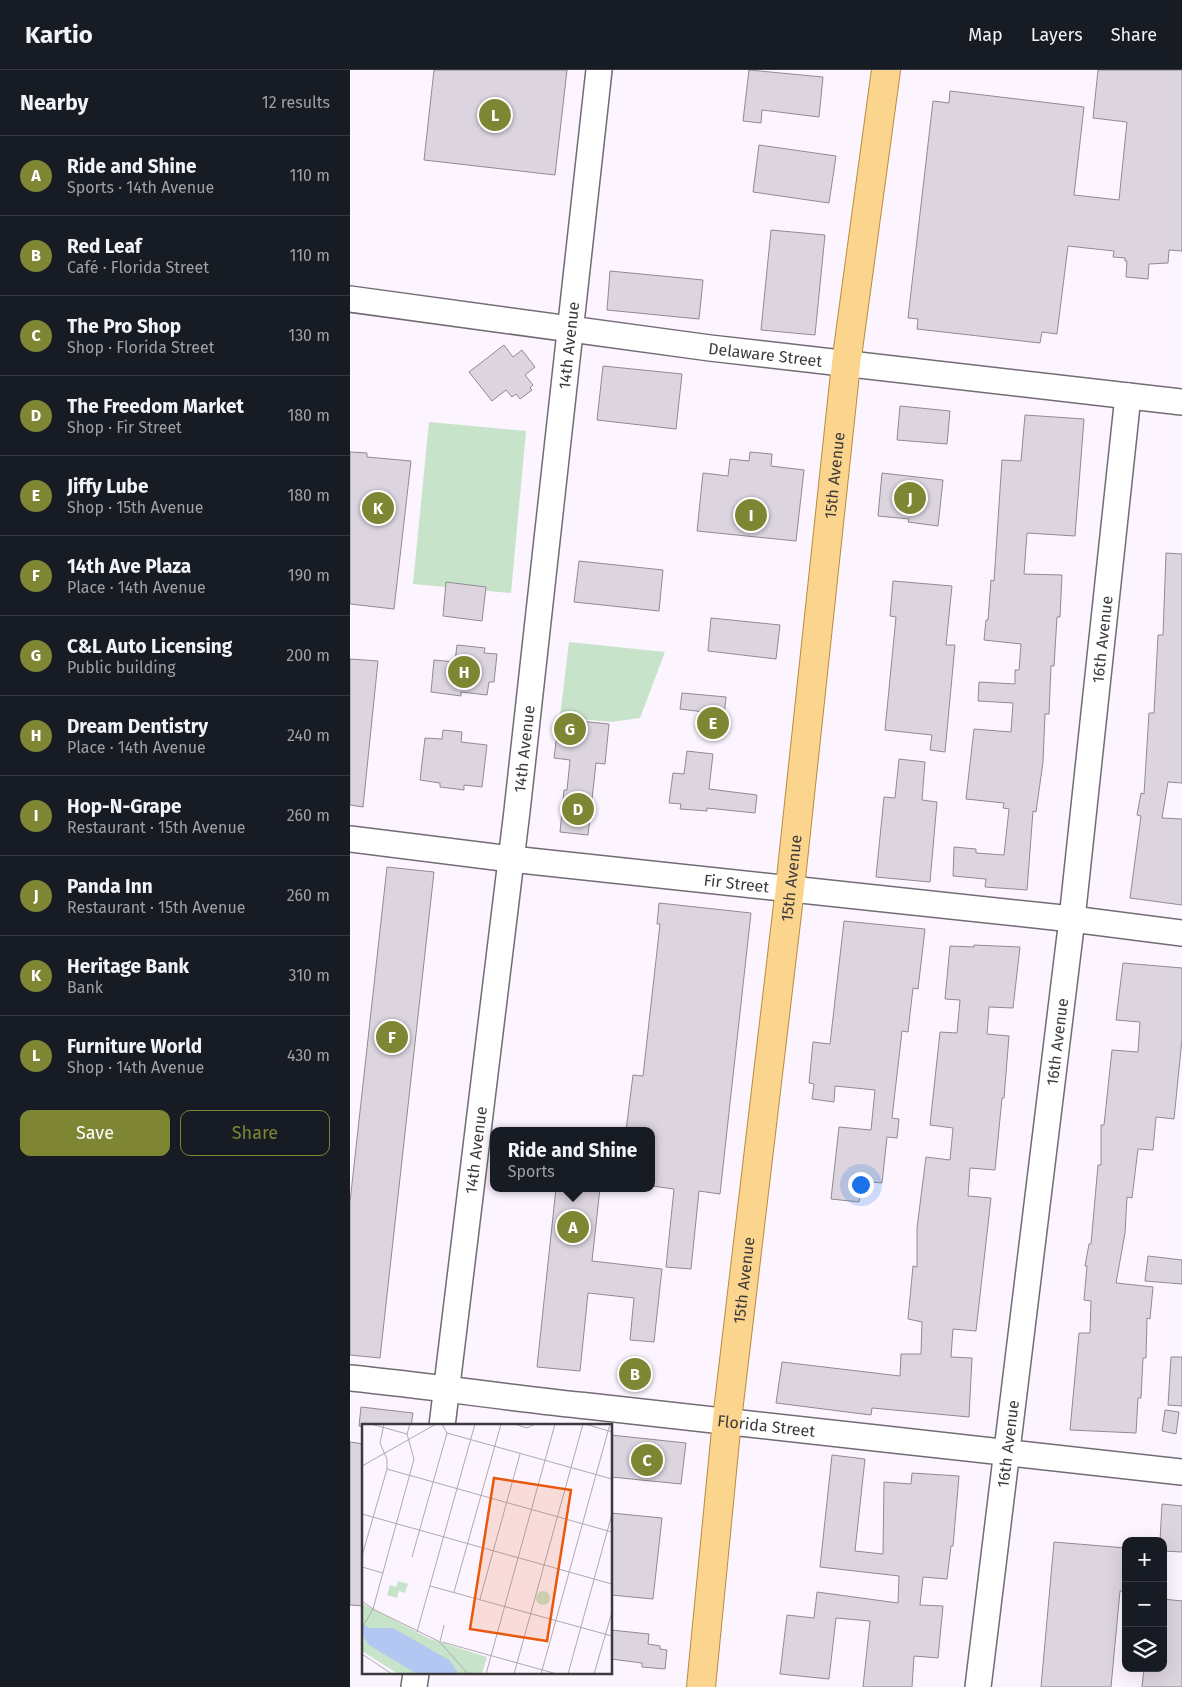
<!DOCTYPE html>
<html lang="en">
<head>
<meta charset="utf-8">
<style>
	:root { --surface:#171b24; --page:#20242c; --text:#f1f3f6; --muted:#9ea1a6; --line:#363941; --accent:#7e8633 }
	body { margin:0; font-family:"Fira Sans",sans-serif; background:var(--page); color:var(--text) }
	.controls { position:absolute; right:15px; bottom:15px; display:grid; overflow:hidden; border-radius:10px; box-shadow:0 5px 20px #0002 }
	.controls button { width:45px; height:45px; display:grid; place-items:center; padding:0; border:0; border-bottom:1px solid var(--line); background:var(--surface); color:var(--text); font:25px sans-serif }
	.you { position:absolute; left:510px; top:1114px; width:18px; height:18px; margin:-12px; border:4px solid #fff; border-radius:50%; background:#1a73e8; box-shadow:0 0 0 8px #1a73e833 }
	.badge { display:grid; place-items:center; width:32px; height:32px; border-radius:50%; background:var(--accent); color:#fff; font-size:16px; font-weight:700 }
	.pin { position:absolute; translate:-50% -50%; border:2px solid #fff; box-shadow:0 1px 5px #0006 }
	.popup { position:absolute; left:140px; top:1057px; width:165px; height:65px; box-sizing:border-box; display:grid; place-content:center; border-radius:10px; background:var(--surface); filter:drop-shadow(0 1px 4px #0005); font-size:16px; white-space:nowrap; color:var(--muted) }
	.popup b { font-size:19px; color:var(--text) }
	.popup::after { content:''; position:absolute; left:50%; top:100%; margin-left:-10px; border:10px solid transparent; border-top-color:var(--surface) }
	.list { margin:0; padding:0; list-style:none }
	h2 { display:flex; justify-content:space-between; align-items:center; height:65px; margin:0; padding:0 20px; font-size:21px }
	h2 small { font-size:16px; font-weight:400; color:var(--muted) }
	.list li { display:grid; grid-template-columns:32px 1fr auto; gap:15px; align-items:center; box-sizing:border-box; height:80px; padding:0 20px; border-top:1px solid var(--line) }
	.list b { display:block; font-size:19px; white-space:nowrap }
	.list p { margin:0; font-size:16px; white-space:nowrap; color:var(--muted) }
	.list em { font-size:16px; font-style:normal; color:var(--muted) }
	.actions { display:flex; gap:10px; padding:15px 20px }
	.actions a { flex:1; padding:11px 0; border:1px solid var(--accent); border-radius:10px; text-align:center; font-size:18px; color:var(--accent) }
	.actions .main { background:var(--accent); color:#fff }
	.icon { flex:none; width:28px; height:28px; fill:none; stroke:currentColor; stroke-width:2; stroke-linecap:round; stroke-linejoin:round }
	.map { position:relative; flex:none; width:832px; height:1617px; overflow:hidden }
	header { display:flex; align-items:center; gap:30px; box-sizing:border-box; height:70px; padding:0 25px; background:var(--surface); border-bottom:1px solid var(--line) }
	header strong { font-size:24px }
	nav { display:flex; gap:28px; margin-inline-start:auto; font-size:18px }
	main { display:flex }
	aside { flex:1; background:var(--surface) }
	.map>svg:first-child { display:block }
	.green { fill:#c7e4ca }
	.building { fill:#dcd4de; stroke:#928a93 }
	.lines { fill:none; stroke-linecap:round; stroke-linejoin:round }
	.minor-casing { stroke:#726b74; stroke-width:28 }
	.major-casing { stroke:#b68c3f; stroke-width:30 }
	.minor { stroke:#fff; stroke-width:25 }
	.major { stroke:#fbd58d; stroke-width:28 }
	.labels { text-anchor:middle; stroke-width:4; stroke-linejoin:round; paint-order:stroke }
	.street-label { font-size:16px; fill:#3c393c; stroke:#fff }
	.inset-road { fill:none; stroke:#afa9b0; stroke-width:1 }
	.view { fill:#e8590c; fill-opacity:0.15; stroke:#e8590c; stroke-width:2.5 }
	.inset-edge { fill:none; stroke:#3c393c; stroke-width:2.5 }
</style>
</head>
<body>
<header>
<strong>Kartio</strong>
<nav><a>Map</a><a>Layers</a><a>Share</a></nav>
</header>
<main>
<aside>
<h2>Nearby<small>12 results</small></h2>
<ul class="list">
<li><span class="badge">A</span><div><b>Ride and Shine</b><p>Sports · 14th Avenue</p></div><em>110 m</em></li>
<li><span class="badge">B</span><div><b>Red Leaf</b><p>Café · Florida Street</p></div><em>110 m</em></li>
<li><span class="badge">C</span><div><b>The Pro Shop</b><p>Shop · Florida Street</p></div><em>130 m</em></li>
<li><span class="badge">D</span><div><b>The Freedom Market</b><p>Shop · Fir Street</p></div><em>180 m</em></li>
<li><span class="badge">E</span><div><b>Jiffy Lube</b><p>Shop · 15th Avenue</p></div><em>180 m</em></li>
<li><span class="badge">F</span><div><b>14th Ave Plaza</b><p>Place · 14th Avenue</p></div><em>190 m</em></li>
<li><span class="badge">G</span><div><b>C&amp;L Auto Licensing</b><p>Public building</p></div><em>200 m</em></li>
<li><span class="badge">H</span><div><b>Dream Dentistry</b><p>Place · 14th Avenue</p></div><em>240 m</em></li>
<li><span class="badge">I</span><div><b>Hop-N-Grape</b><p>Restaurant · 15th Avenue</p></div><em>260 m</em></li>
<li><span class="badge">J</span><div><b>Panda Inn</b><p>Restaurant · 15th Avenue</p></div><em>260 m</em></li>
<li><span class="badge">K</span><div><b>Heritage Bank</b><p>Bank</p></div><em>310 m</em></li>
<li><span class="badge">L</span><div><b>Furniture World</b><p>Shop · 14th Avenue</p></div><em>430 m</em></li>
</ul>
<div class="actions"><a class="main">Save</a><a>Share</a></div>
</aside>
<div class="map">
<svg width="832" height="1617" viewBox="0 0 832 1617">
	<rect width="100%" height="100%" fill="#fcf4fe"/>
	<path class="green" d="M79 352 176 361 161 523 63 514Z
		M219 572 315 582 290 648 261 652 210 647Z"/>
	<path class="building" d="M84 0H217L205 105 74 90Z
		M399 0 473 7 469 47 412 40 411 53 393 51Z
		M748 0H832V181L819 180 818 193 799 194 798 209 776 207 777 191H775V188L763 187 764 181 718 176 707 264 692 262 690 273 567 259 568 249 558 248 583 31 599 33 600 21 734 37 724 125 769 130 777 52 743 48Z
		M409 75 486 86 479 133 403 122Z
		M421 160 475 165 465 265 411 260Z
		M260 201 353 210 349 249 257 240Z
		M154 275 163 287 172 280 185 297 175 305 183 315 180 318 182 320 170 329 166 324 162 327 156 320 142 331 119 302Z
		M253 296 332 304 326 359 247 350Z
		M550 336 600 341 597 374 547 370Z
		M675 345 734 349 725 466 677 463 674 504 712 505 710 547H707L704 596H701L699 644H695L693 692 686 742 683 741 677 820 635 817 636 809 603 806 604 777 626 779V783L654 785 659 739 653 738 654 733 616 729 624 659 661 662 663 633 628 631 629 612 665 614V600H669L671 574 634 570 636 550H638L641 510 644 511 652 390 671 391Z
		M0 382 17 383V387L61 391 44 539 0 534Z
		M400 382 422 384 421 396 454 400 446 471 347 461 353 403 378 406 380 389 399 391Z
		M532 403 593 410 588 456 558 452 559 449 528 446Z
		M816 483 832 484V713L818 712 812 748 832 749V835L780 828 791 746 787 745 791 723 794 724 799 643H804L808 565H813Z
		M229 491 313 500 309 541 224 532Z
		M543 511 602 516 596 575H605L595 682 580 680 582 665 535 660 546 547 540 546Z
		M96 512 136 517 132 551 93 546Z
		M361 548 430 555 426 589 358 581Z
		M107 575 135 578 134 583 147 584 144 612H139L137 625 111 622V626L81 622 84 590 105 592Z
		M0 589 28 591 13 737 0 735Z
		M332 623 376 627 372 666 352 663 354 642 330 639Z
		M209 649 259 654 255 694 246 693 238 765 210 762 214 720H217L220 690 204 688Z
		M93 660 112 662 111 672 137 675 132 717 114 715V720L90 717V713L70 710 75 668 92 669Z
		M337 681 363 684 359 719 407 725 405 743 357 738V741L330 739 331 734 319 733 323 703 334 704Z
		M549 689 575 692 572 730 587 732 580 812 526 807 534 727 545 728Z
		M37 797 84 802 30 1288 0 1285V1132Z
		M309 833 401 843 370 1124 349 1121 341 1199 316 1197 324 1119 302 1116V1061H276L283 1005 293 1006 310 854H307Z
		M494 851 575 859 568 919 563 918 558 962 552 961 542 1048 549 1049 547 1068 537 1067 532 1113 512 1111 509 1132 481 1129 489 1057 521 1060 525 1020 485 1016 484 1032 462 1029 464 1014 459 1013 463 972 480 974Z
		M624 875 670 877 663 938 639 937 637 964 659 966 654 1028H652L645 1100 620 1098 618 1126 641 1128 626 1261 603 1259 601 1287 622 1288 619 1347 522 1338 521 1345 426 1333 432 1292 550 1306 551 1284H571L572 1252 558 1249 563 1196 567 1197V1158L576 1087 600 1090 603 1058 580 1055 590 962 607 963 610 930 595 929 600 876 624 877Z
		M773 893 832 898V969L824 1049 806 1047 803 1080 788 1079 782 1128 777 1127 775 1163 766 1213 803 1217 800 1249 797 1248 796 1288H793L791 1328H788L786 1363 720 1360 729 1263H740L741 1231 734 1230 737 1196H735L739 1174H741L748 1095H751V1055H754L762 980 788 982 790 952 766 950Z
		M206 1118H250L242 1191 312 1199 304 1272 280 1270 284 1228 238 1223 230 1301 187 1297Z
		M798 1186 832 1190V1214L795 1211Z
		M821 1287H832V1336L818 1335Z
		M11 1337 63 1343 61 1356H9Z
		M815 1340 829 1342 826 1364 812 1361Z
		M261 1365 336 1373 331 1414 261 1407Z
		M0 1372 14 1374V1536L0 1535Z
		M482 1385 515 1389 505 1481 533 1484 534 1412 561 1414 562 1403 609 1406 603 1476H601L597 1509 573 1507 570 1535 593 1536 588 1588 564 1586 562 1617H513L520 1551 486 1548 479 1609 430 1604 437 1545 464 1548 467 1522 548 1533 549 1506 470 1497Z
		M812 1434 832 1436V1482L813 1481V1471H810Z
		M261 1443 312 1448 303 1529 261 1525Z
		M704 1472 776 1478V1521H770L761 1617H691Z
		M813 1529 832 1531V1617H792L794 1598H813Z
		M261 1560 299 1564 298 1574 310 1576V1579L317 1580 315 1599 292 1597V1593L261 1589Z"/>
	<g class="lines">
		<defs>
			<g id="minor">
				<path id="s1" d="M0 229 360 278 832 332"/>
				<path id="s2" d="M0 769 161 789 722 849 832 863"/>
				<path id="s3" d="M0 1308C80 1316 159 1328 238 1336 436 1357 634 1381 832 1402"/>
				<path id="s4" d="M92 1356 167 741 249 0"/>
				<path d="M64 1617 66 1603"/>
				<path id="s5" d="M628 1617 722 849 778 326"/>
			</g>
			<g id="major">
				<path id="s6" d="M351 1617 377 1350 440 818 496 294 536 0"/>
			</g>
		</defs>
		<use href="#minor" class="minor-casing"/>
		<use href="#major" class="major-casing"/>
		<use href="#minor" class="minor"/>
		<use href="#major" class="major"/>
	</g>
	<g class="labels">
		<g class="street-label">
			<text dy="6" stroke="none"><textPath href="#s4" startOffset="1088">14th Avenue</textPath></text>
			<text dy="6" stroke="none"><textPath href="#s1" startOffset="419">Delaware Street</textPath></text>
			<text dy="6" stroke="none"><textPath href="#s6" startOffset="1219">15th Avenue</textPath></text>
			<text dy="6" stroke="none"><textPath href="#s5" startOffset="1055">16th Avenue</textPath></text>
			<text dy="6" stroke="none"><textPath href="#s4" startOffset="682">14th Avenue</textPath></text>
			<text dy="6" stroke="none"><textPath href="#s6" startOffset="814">15th Avenue</textPath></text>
			<text dy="6" stroke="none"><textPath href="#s2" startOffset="389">Fir Street</textPath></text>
			<text dy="6" stroke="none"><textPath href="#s5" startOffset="650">16th Avenue</textPath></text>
			<text dy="6" stroke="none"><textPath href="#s4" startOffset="278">14th Avenue</textPath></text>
			<text dy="6" stroke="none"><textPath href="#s6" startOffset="409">15th Avenue</textPath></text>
			<text dy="6" stroke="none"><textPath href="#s3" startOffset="419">Florida Street</textPath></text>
			<text dy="6" stroke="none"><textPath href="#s5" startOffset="245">16th Avenue</textPath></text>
		</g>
	</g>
	<g transform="translate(12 1354)">
		<rect width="250" height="250" fill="#fcf4fe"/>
		<path d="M36 157 46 160 43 169 37 167 35 174 25 171 28 161 34 163ZM174 174a7 7 0 1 1 14 0a7 7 0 1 1-14 0ZM0 179 68 215 125 233 120 250H36L0 227Z" fill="#c7e4ca"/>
		<path d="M0 200 7 204H31L87 236 97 250H55L7 221 0 210Z" fill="#b2c7f1"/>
		<path class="inset-road" d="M9 0 45 10M153 0 165 4 173 0M223 0 250 8M85 9 250 55M0 42 74 0M25 45 250 108M0 90 250 160M0 132 25 45V35L18 19 22 0M50 133 85 9 80 0M0 143 21 149M68 162 250 212M92 168 139 0M118 175 158 30M0 177 11 185 78 218 106 250M0 204 11 185 52 35 45 10 48 0M55 208 113 0M78 218 82 201M80 218 195 250M0 230 30 250M124 250 193 0M152 250 221 0M179 250 248 0M206 250 250 90M232 250 250 188"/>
		<path class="view" d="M132 54 209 66 185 217 108 205Z"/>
		<rect width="250" height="250" class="inset-edge"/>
	</g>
</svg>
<div class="controls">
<button>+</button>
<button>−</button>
<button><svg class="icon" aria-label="layers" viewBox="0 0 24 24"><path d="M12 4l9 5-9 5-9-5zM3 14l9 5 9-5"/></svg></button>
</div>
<div class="you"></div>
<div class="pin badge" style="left:223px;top:1157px">A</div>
<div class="popup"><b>Ride and Shine</b>Sports</div>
<div class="pin badge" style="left:285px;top:1304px">B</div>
<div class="pin badge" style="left:297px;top:1390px">C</div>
<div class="pin badge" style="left:228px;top:739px">D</div>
<div class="pin badge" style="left:363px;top:653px">E</div>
<div class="pin badge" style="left:42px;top:967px">F</div>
<div class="pin badge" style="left:220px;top:659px">G</div>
<div class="pin badge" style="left:114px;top:602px">H</div>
<div class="pin badge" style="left:401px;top:445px">I</div>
<div class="pin badge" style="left:560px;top:428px">J</div>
<div class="pin badge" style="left:28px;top:438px">K</div>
<div class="pin badge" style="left:145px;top:45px">L</div>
</div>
</main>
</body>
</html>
